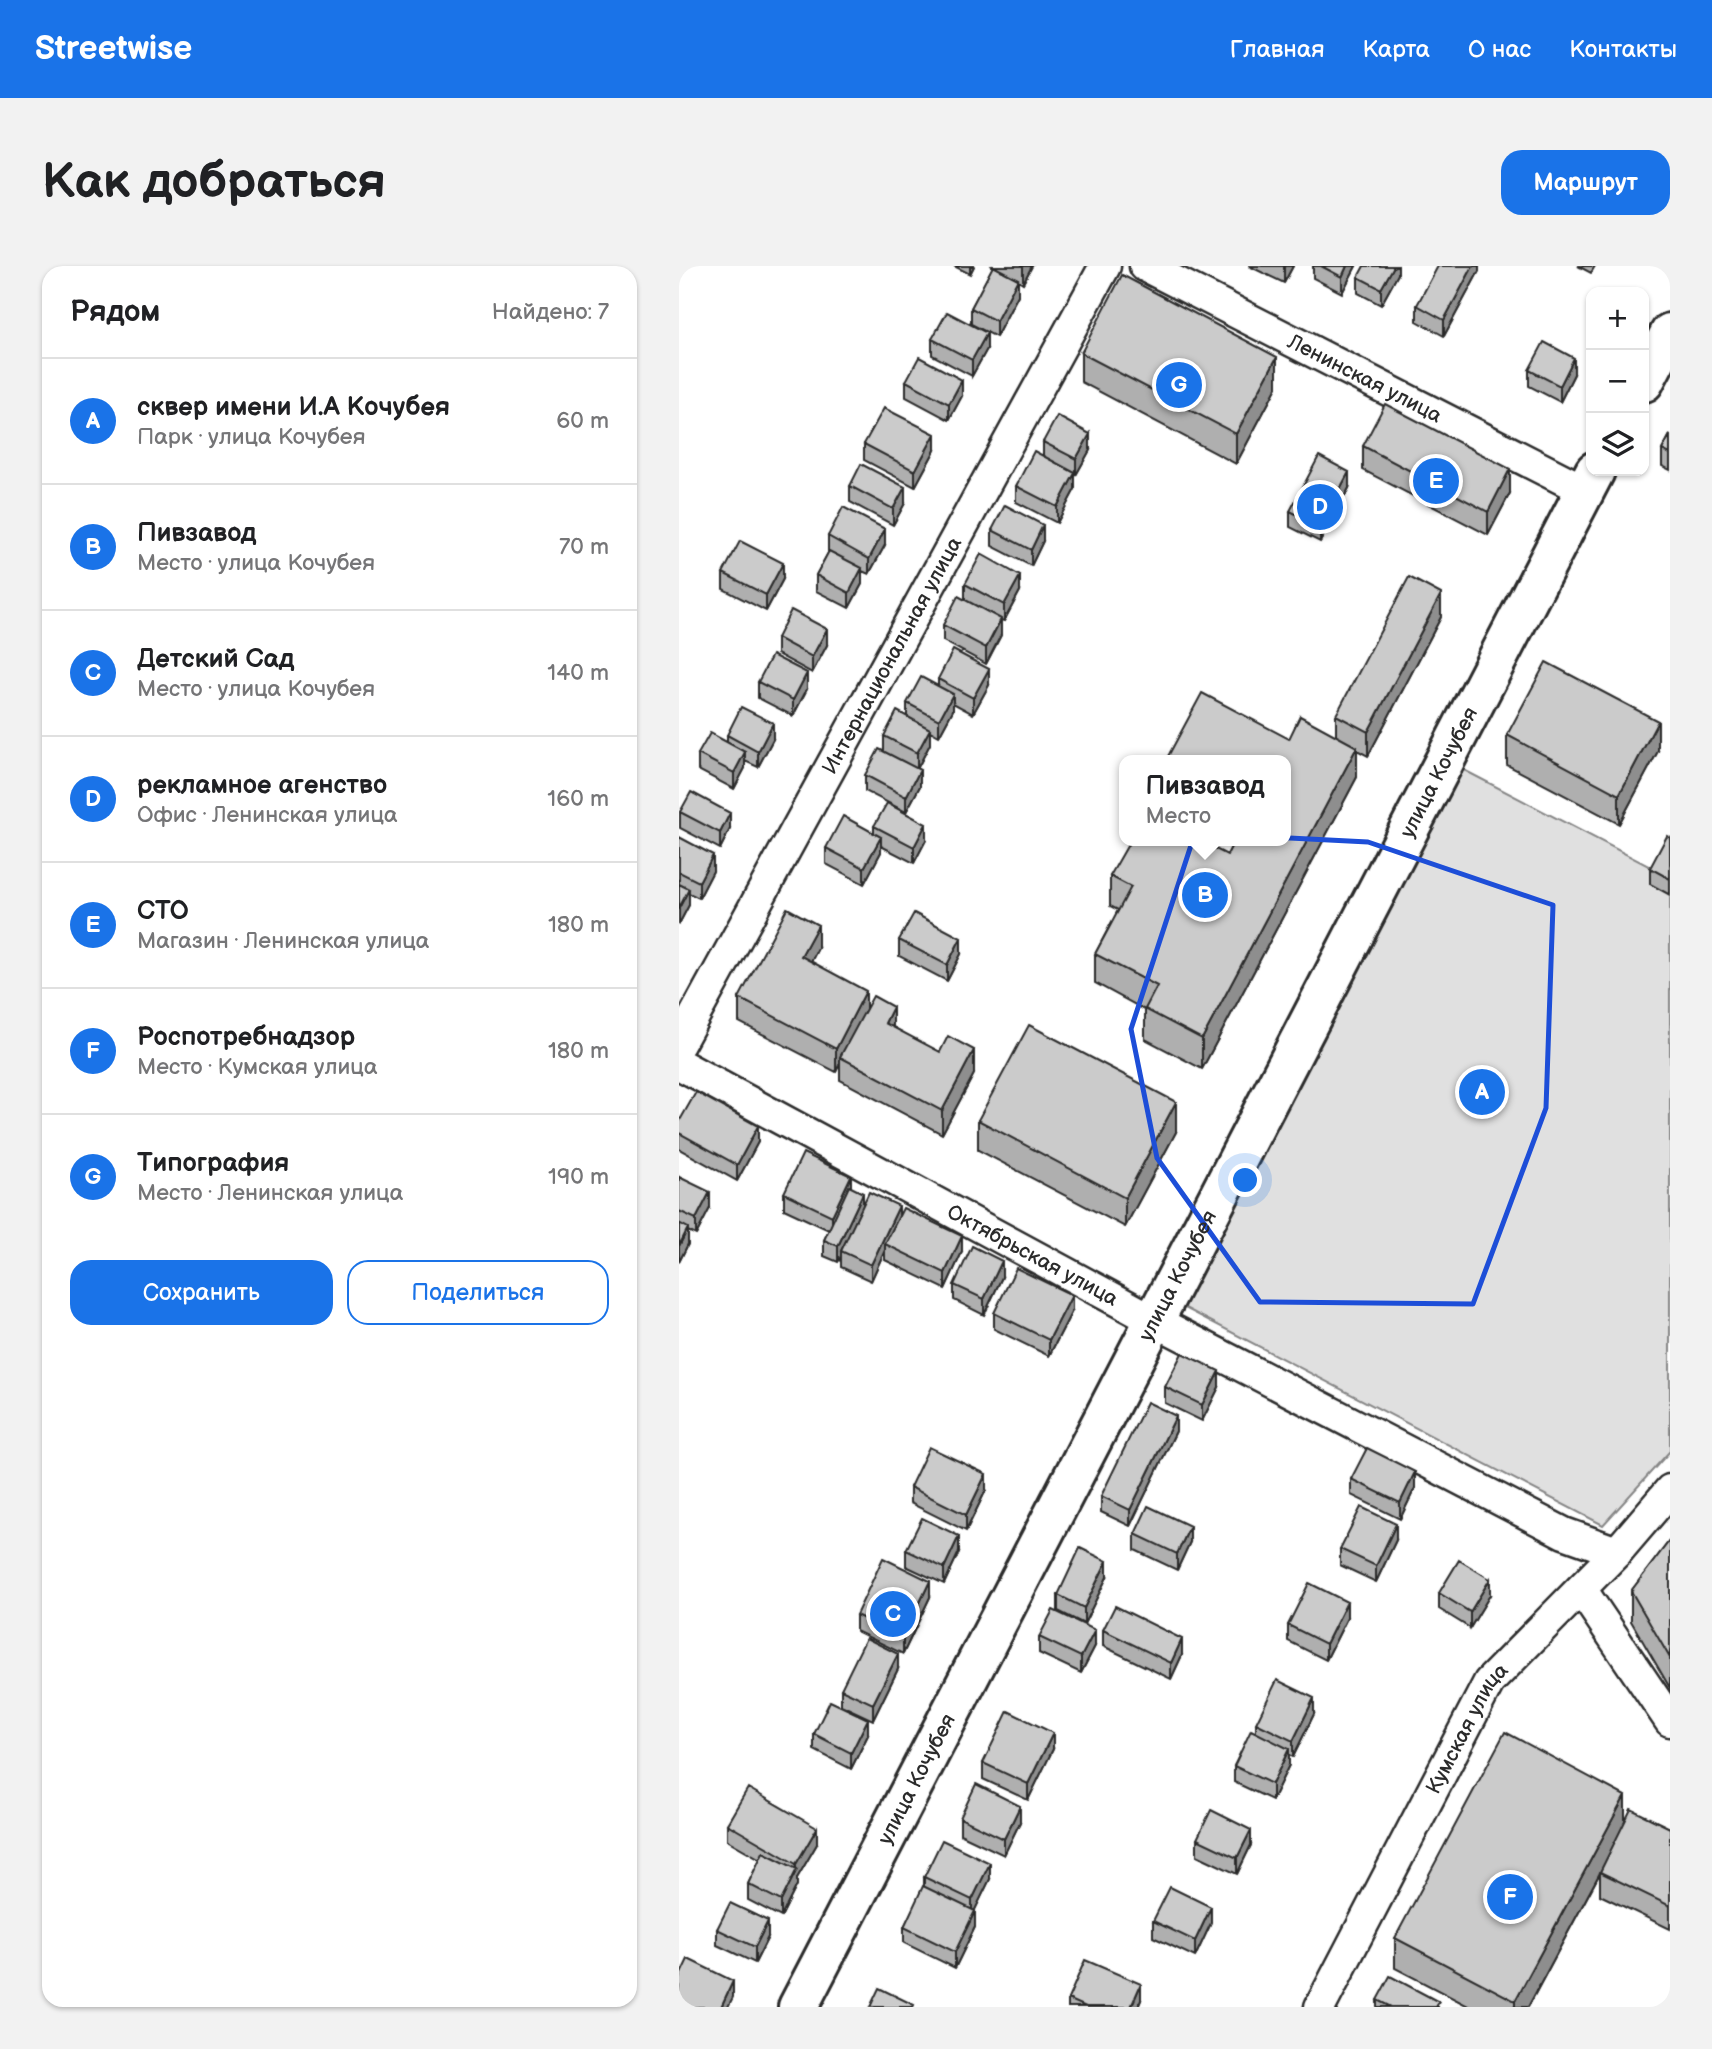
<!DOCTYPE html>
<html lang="ru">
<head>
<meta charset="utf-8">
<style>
	:root { --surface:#fff; --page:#f2f2f2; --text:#202124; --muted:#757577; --line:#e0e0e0; --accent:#1a73e8 }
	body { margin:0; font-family:"Balsamiq Sans",sans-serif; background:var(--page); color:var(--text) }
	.controls { position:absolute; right:21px; top:21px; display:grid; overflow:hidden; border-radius:14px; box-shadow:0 2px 5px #0004 }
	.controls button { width:63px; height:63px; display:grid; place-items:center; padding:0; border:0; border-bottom:2px solid var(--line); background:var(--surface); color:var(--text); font:35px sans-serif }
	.you { position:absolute; left:567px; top:915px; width:24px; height:24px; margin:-18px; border:5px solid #fff; border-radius:50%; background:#1a73e8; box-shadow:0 0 0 10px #1a73e833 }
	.badge { display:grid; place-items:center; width:46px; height:46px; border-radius:50%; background:var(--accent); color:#fff; font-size:23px; font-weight:700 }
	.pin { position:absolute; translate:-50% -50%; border:4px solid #fff; box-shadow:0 2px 7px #0006 }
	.popup { position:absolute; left:440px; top:489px; width:172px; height:91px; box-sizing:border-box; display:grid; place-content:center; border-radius:14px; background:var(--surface); filter:drop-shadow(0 2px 5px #0005); font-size:23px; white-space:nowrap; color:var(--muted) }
	.popup b { font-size:26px; color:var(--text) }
	.popup::after { content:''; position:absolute; left:50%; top:100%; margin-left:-14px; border:14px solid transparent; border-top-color:var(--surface) }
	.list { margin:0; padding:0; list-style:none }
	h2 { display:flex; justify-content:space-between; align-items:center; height:91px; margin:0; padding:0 28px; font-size:30px }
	h2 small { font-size:23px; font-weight:400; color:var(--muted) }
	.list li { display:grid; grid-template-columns:46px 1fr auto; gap:21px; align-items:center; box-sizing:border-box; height:126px; padding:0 28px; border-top:2px solid var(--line) }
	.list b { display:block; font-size:26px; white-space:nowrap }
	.list p { margin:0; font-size:23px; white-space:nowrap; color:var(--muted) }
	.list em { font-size:23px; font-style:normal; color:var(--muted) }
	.actions { display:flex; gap:14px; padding:21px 28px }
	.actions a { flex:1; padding:16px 0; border:2px solid var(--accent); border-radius:21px; text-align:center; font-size:24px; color:var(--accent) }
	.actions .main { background:var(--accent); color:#fff }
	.icon { flex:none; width:38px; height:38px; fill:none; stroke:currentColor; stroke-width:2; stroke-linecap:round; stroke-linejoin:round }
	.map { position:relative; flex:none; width:991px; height:1741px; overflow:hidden; border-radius:21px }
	header { display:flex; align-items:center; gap:42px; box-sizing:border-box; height:98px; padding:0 35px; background:var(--accent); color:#fff }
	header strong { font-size:33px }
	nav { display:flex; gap:38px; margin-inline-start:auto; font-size:24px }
	.intro { display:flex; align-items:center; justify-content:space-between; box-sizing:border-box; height:168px; padding:0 42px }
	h1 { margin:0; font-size:49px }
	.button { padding:18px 32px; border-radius:21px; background:var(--accent); color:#fff; font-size:24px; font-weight:700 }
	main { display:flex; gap:42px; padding:0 42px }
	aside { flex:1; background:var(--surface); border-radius:21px; box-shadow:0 2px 5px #0004 }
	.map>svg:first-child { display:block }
	.green { fill:#e0e0e0; stroke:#868686; stroke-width:2 }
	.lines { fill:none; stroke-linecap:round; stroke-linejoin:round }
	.street-casing { stroke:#2b2b2b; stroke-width:35 }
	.primary-casing { stroke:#2b2b2b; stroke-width:44 }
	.street { stroke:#fff; stroke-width:30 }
	.primary { stroke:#fff; stroke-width:38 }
	.wall { fill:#afafaf; stroke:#2b2b2b; stroke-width:2 }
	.shaded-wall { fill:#8e8e8e; stroke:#2b2b2b; stroke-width:2 }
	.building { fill:#cbcbcb; stroke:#2b2b2b; stroke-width:2 }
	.marked { fill:none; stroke:#1d4ed8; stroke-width:5; stroke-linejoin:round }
	.labels { text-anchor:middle; stroke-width:5; stroke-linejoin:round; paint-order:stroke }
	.street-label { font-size:21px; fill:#2b2b2b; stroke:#fff }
</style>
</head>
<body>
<header>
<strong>Streetwise</strong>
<nav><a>Главная</a><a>Карта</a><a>О нас</a><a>Контакты</a></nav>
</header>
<div class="intro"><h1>Как добраться</h1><a class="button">Маршрут</a></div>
<main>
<aside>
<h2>Рядом<small>Найдено: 7</small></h2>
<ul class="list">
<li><span class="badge">A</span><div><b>сквер имени И.А Кочубея</b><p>Парк · улица Кочубея</p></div><em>60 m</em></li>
<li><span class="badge">B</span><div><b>Пивзавод</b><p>Место · улица Кочубея</p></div><em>70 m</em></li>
<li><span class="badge">C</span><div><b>Детский Сад</b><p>Место · улица Кочубея</p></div><em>140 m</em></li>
<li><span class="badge">D</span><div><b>рекламное агенство</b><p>Офис · Ленинская улица</p></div><em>160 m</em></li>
<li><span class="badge">E</span><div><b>СТО</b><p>Магазин · Ленинская улица</p></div><em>180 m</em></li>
<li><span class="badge">F</span><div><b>Роспотребнадзор</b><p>Место · Кумская улица</p></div><em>180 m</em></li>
<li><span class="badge">G</span><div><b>Типография</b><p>Место · Ленинская улица</p></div><em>190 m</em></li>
</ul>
<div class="actions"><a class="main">Сохранить</a><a>Поделиться</a></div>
</aside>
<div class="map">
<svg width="991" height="1741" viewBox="0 0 991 1741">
	<rect width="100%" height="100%" fill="#fff"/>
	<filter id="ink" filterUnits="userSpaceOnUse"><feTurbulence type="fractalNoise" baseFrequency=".0143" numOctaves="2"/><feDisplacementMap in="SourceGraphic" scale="14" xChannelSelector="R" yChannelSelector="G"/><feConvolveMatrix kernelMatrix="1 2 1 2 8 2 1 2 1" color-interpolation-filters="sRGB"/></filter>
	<g filter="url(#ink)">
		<path class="green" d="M783 503 991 611V1185L924 1259 504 1041Z"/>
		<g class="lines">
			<defs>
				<g id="street">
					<path id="s1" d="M466 0 905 224"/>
					<path id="s2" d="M0 778 426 0"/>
					<path id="s3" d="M0 798 476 1055 885 1267 938 1286"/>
					<path d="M902 1323 991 1455"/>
					<path id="s4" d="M641 1741 810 1416 938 1286 991 1224"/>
				</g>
				<g id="primary">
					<path d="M965 116 991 67"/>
					<path id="s5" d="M119 1741 916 205"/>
				</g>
			</defs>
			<use href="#street" class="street-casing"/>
			<use href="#primary" class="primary-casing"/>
			<use href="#street" class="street"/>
			<use href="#primary" class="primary"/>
		</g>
		<path class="wall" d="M275 0H295L291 8Z
			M313 0H353L344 17 339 14V29L317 71 292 58V42L314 1Z
			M570 0H614L605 17Z
			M634 0H677L663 27 634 12Z
			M719 0V8L702 39 679 27V11Z
			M800 0V5L765 70 738 55V39Z
			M899 0H916L912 7Z
			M253 73 308 83 293 110 253 89Z
			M402 87 598 121 557 198 402 116Z
			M850 104 895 108 881 136 850 120Z
			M227 115 283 130 270 154 227 131Z
			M991 169V204L983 200V184Z
			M364 176 411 184 397 209H396V223L378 257 337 236V220L364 190Z
			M185 178 256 184 236 221 185 194Z
			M684 180 831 227 809 269 684 204Z
			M171 220 226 237 214 259 171 236Z
			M670 222 641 276 611 261V245Z
			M313 264 364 275 352 300 313 280Z
			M149 270 206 279 190 308 183 305V318L170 342 137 325V309L149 287Z
			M44 307 104 313 87 345 44 323Z
			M286 318 341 325 325 355 322 354V369L307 398 264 375V359L286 334Z
			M762 351 689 490 678 484V511L523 803 466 773V744L416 717V688L439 644 431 640V610L548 589 610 473 657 469V449Z
			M98 372 148 379 133 407 98 388Z
			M259 413 310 419 294 448 274 437V444L260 470 251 465V478L238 503 241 520 227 546 186 525V509L205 486V470L228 450V437L259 420Z
			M79 416 128 423 114 450 79 432Z
			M48 469 94 473 79 501 66 495V502L55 523 19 504V488L48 476Z
			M828 469 979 485 940 558 828 499Z
			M1 546 51 563 41 583 1 562Z
			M195 560 247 574 235 597 202 580V586L185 618 147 598V582L195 567Z
			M0 571 34 605 20 632 10 627V639L0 658Z
			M991 572V629L971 618V602Z
			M220 674 282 688 268 715 220 690Z
			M139 682 132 696 187 742 214 761 295 808 263 868 161 814V797L157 806 60 756V732Z
			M299 854 497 866 446 961 299 884Z
			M0 856 79 876 58 915 0 883Z
			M0 911 31 942 17 969 9 965V978L0 996Z
			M172 921 184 938 220 950 283 986 266 1023 206 994V984L192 1015 162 1001V990L159 996 145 990V974L150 964 105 943V927Z
			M323 1011 305 1049 275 1034V1019Z
			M393 1045 370 1090 315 1063V1047Z
			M486 1121H540L523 1155 486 1137Z
			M497 1165 451 1260 422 1246V1230Z
			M672 1213 736 1222 721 1253 672 1229Z
			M231 1221 307 1224 287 1265 231 1237Z
			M456 1268 511 1276 498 1304 456 1284Z
			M717 1274 697 1316 661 1299V1283Z
			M991 1274V1422L952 1355V1325Z
			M227 1284 280 1286 265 1318 227 1300Z
			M428 1311 405 1358 379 1345V1329Z
			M760 1327 811 1329 791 1362 760 1343Z
			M251 1331 224 1388 177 1365V1349Z
			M668 1352 647 1394 609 1375V1359Z
			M424 1364 503 1389 492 1413 424 1380Z
			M360 1371 416 1380 402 1407 360 1387Z
			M219 1403 194 1454 162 1439V1423Z
			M635 1448 614 1491 610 1489V1499L593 1534 555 1516V1500L577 1466V1457Z
			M135 1468 189 1469 172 1503 135 1484Z
			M374 1483 349 1534 304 1513V1497Z
			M281 1552 341 1556 325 1589 281 1568Z
			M946 1555 991 1562V1663L921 1629V1607L849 1741H791L716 1702V1672Z
			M48 1558 138 1578 118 1612V1619L102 1651 69 1634V1618L81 1593 48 1574Z
			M518 1573 572 1579 558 1608 518 1589Z
			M245 1611 311 1613 295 1645 296 1661 276 1702 225 1677V1661L245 1621Z
			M474 1655 532 1657 516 1691 474 1671Z
			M38 1663 89 1671 76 1697 38 1679Z
			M389 1733 462 1734 459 1741H389Z
			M698 1734 760 1741H698Z"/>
		<path class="shaded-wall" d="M291 0H295L291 8Z
			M345 0H353L344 17V1Z
			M606 0H614L605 17V1Z
			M668 0H677L663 27V11Z
			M715 0H719V8L702 39V23Z
			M794 0H800V5L765 70V54Z
			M339 13V29L317 71V55Z
			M308 67V83L293 110V94Z
			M598 91V121L557 198V168Z
			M895 92V108L881 136V120Z
			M283 114V130L270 154V138Z
			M256 168V184L236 221V205Z
			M411 168V184L397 209V193Z
			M831 203V227L809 269V246Z
			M670 206V222L641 276V260Z
			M396 207V223L378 257V241Z
			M226 221V237L214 259V243Z
			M364 259V275L352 300V284Z
			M206 263V279L190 308V293Z
			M104 297V313L87 345V329Z
			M183 302V318L170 342V327Z
			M341 310V325L325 355V339Z
			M762 328V351L689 490V466Z
			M322 353V369L307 398V382Z
			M148 363V379L133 407V391Z
			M310 403V419L294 448V432Z
			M128 407V423L114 450V434Z
			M274 428V444L260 470V454Z
			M979 455V485L940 558V529Z
			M94 457V473L79 501V486Z
			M251 463V478L238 503V487Z
			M678 481V511L523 803V773Z
			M66 486V502L55 523V507Z
			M241 504V520L227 546V531Z
			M51 547V563L41 583V567Z
			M247 558V574L235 597V581Z
			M202 571V586L185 618V602Z
			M34 589V605L20 632V616Z
			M10 623V639L0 658V642Z
			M139 659V682L122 714V690Z
			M282 672V688L268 715V699Z
			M187 725V748L161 791V797L157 806V783Z
			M214 741V765L206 757Z
			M295 784V808L263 868V845Z
			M497 836V866L446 961V932Z
			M79 860V876L58 915V899Z
			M172 910V926L153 966V950Z
			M31 926V942L17 969V953Z
			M184 927V943L162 985V990L159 996V980Z
			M220 940V956L206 978V984L192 1015V999Z
			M9 962V978L0 996V980Z
			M283 970V986L266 1023V1007Z
			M323 995V1011L305 1049V1033Z
			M393 1029V1045L370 1090V1074Z
			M540 1105V1121L523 1155V1139Z
			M497 1150V1165L451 1260V1244Z
			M736 1206V1222L721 1253V1237Z
			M307 1208V1224L287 1265V1249Z
			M717 1258V1274L697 1316V1300Z
			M511 1260V1276L498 1304V1288Z
			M280 1270V1286L265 1318V1302Z
			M428 1295V1311L405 1358V1342Z
			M811 1313V1329L791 1362V1346Z
			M251 1315V1331L224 1388V1372Z
			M668 1336V1352L647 1394V1378Z
			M416 1364V1380L402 1407V1391Z
			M503 1373V1389L492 1413V1397Z
			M219 1388V1403L194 1454V1438Z
			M635 1432V1448L614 1491V1475Z
			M189 1453V1469L172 1503V1487Z
			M374 1467V1483L349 1534V1518Z
			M610 1483V1499L593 1534V1518Z
			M946 1530V1560L849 1741H836V1735Z
			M341 1540V1556L325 1589V1573Z
			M138 1562V1578L118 1612V1619L102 1651V1635L117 1605V1598Z
			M572 1564V1579L558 1608V1592Z
			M311 1597V1613L293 1650V1634Z
			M532 1641V1657L516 1691V1675Z
			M296 1645V1661L276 1702V1686Z
			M89 1655V1671L76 1697V1681Z
			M54 1715V1731L49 1741H42Z
			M462 1718V1734L459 1741H452Z"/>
		<path class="building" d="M314 0 339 13 317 55 292 42Z
			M642 0H668L663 11Z
			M685 0H715L702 23 679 11Z
			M759 0H794L765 54 738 39Z
			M443 9 598 91 557 168 402 87Z
			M268 46 308 67 293 94 253 73Z
			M865 76 895 92 881 120 850 104Z
			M240 91 283 114 270 138 227 115Z
			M706 138 831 203 809 246 684 180Z
			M205 142 256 168 236 205 185 178Z
			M378 150 411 168 397 193 364 176Z
			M991 169V188L983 184Z
			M355 185 396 207 378 241 337 220Z
			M640 190 670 206 641 260 611 245Z
			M182 198 226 221 214 243 171 220Z
			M326 239 364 259 352 284 313 264Z
			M164 241 206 263 190 293 149 270Z
			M61 275 104 297 87 329 44 307Z
			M150 285 183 302 170 327 137 309Z
			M302 288 341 310 325 339 286 318Z
			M730 311 762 328 689 466 657 449Z
			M279 330 322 353 307 382 264 359Z
			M112 344 148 363 133 391 98 372Z
			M274 384 310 403 294 432 259 413Z
			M93 389 128 407 114 434 79 416Z
			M867 396 979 455 940 529 828 469Z
			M242 411 274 428 260 454 228 437Z
			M523 427 610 473 621 450 678 481 523 773 466 743 478 720 416 688 452 621 431 610 451 575H521L548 589 555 575H606V494H487Z
			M62 441 94 457 79 486 48 469Z
			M218 445 251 463 238 487 205 470Z
			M31 467 66 486 55 507 19 488Z
			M200 483 241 504 227 531 186 509Z
			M12 526 51 547 41 567 1 546Z
			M208 537 247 558 235 581 195 560Z
			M164 550 202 571 185 602 147 582Z
			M988 570 991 572V613L971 602Z
			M0 571 34 589 20 616 0 606Z
			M0 618 10 623 0 642Z
			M108 642 139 659 122 690 187 725 157 783 60 732Z
			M235 647 282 672 268 699 220 674Z
			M194 730 214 741 206 757 261 786 269 770 295 784 263 845 161 791Z
			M350 759 497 836 446 932 299 854Z
			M17 826 79 860 58 899 0 867V856Z
			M124 887 172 910 153 950 105 927Z
			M0 911 31 926 17 953 0 945Z
			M170 920 184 927 159 980 145 974Z
			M190 926 220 940 192 999 162 985Z
			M224 942 283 970 266 1007 206 978Z
			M0 957 9 962 0 980Z
			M293 980 323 995 305 1033 275 1019Z
			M337 1002 393 1029 370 1074 315 1047Z
			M503 1087 540 1105 523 1139 486 1121Z
			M468 1136 497 1150 451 1244 422 1230Z
			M250 1181 307 1208 287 1249 231 1221Z
			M688 1182 736 1206 721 1237 672 1213Z
			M469 1240 511 1260 498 1288 456 1268Z
			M682 1241 717 1258 697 1300 661 1283Z
			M243 1252 280 1270 265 1302 227 1284Z
			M991 1274V1392L952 1325Z
			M401 1282 428 1295 405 1342 379 1329Z
			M204 1292 251 1315 224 1372 177 1349Z
			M780 1294 811 1313 791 1346 760 1327Z
			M630 1317 668 1336 647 1378 609 1359Z
			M436 1340 503 1373 492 1397 424 1364Z
			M374 1344 416 1364 402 1391 360 1371Z
			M187 1372 219 1388 194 1438 162 1423Z
			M598 1414 635 1432 614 1475 577 1457Z
			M151 1435 189 1453 172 1487 135 1468Z
			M329 1445 374 1467 349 1518 304 1497Z
			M572 1464 610 1483 593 1518 555 1500Z
			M826 1466 946 1530 836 1735 716 1672Z
			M297 1518 341 1540 325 1573 281 1552Z
			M69 1522 138 1562 117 1598 48 1558Z
			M952 1543 991 1562V1640L921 1606Z
			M532 1544 572 1564 558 1592 518 1573Z
			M263 1574 311 1597 293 1634 245 1611Z
			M84 1586 118 1603 102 1635 69 1618Z
			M244 1620 296 1645 276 1686 225 1661Z
			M491 1621 532 1641 516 1675 474 1655Z
			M51 1637 89 1655 76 1681 38 1663Z
			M9 1693 54 1715 42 1741H0V1712Z
			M406 1694 462 1718 452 1741H407L389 1733Z
			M711 1710 760 1736 757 1741H712L698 1734Z
			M200 1722 235 1739 234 1741H191Z"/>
	</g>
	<path class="marked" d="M516 567 689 576 874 639 867 842 794 1038 581 1036 478 892 452 763Z"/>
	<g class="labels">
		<g class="street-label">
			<text dy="7" stroke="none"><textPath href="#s1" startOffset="247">Ленинская улица</textPath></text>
			<text dy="7" stroke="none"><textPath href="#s2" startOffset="443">Интернациональная улица</textPath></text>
			<text dy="7" stroke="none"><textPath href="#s5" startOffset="1391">улица Кочубея</textPath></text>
			<text dy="7" stroke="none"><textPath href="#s3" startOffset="402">Октябрьская улица</textPath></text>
			<text dy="7" stroke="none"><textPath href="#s5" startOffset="824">улица Кочубея</textPath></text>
			<text dy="7" stroke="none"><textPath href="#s4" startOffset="315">Кумская улица</textPath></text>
			<text dy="7" stroke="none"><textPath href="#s5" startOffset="257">улица Кочубея</textPath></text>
		</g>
	</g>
</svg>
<div class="controls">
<button>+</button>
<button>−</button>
<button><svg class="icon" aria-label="layers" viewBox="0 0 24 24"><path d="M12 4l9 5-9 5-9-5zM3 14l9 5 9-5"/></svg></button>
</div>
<div class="you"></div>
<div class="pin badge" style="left:803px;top:826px">A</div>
<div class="pin badge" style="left:526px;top:629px">B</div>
<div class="popup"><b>Пивзавод</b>Место</div>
<div class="pin badge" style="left:214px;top:1348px">C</div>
<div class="pin badge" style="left:641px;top:241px">D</div>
<div class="pin badge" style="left:757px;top:215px">E</div>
<div class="pin badge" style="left:831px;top:1631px">F</div>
<div class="pin badge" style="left:500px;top:119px">G</div>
</div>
</main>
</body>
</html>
